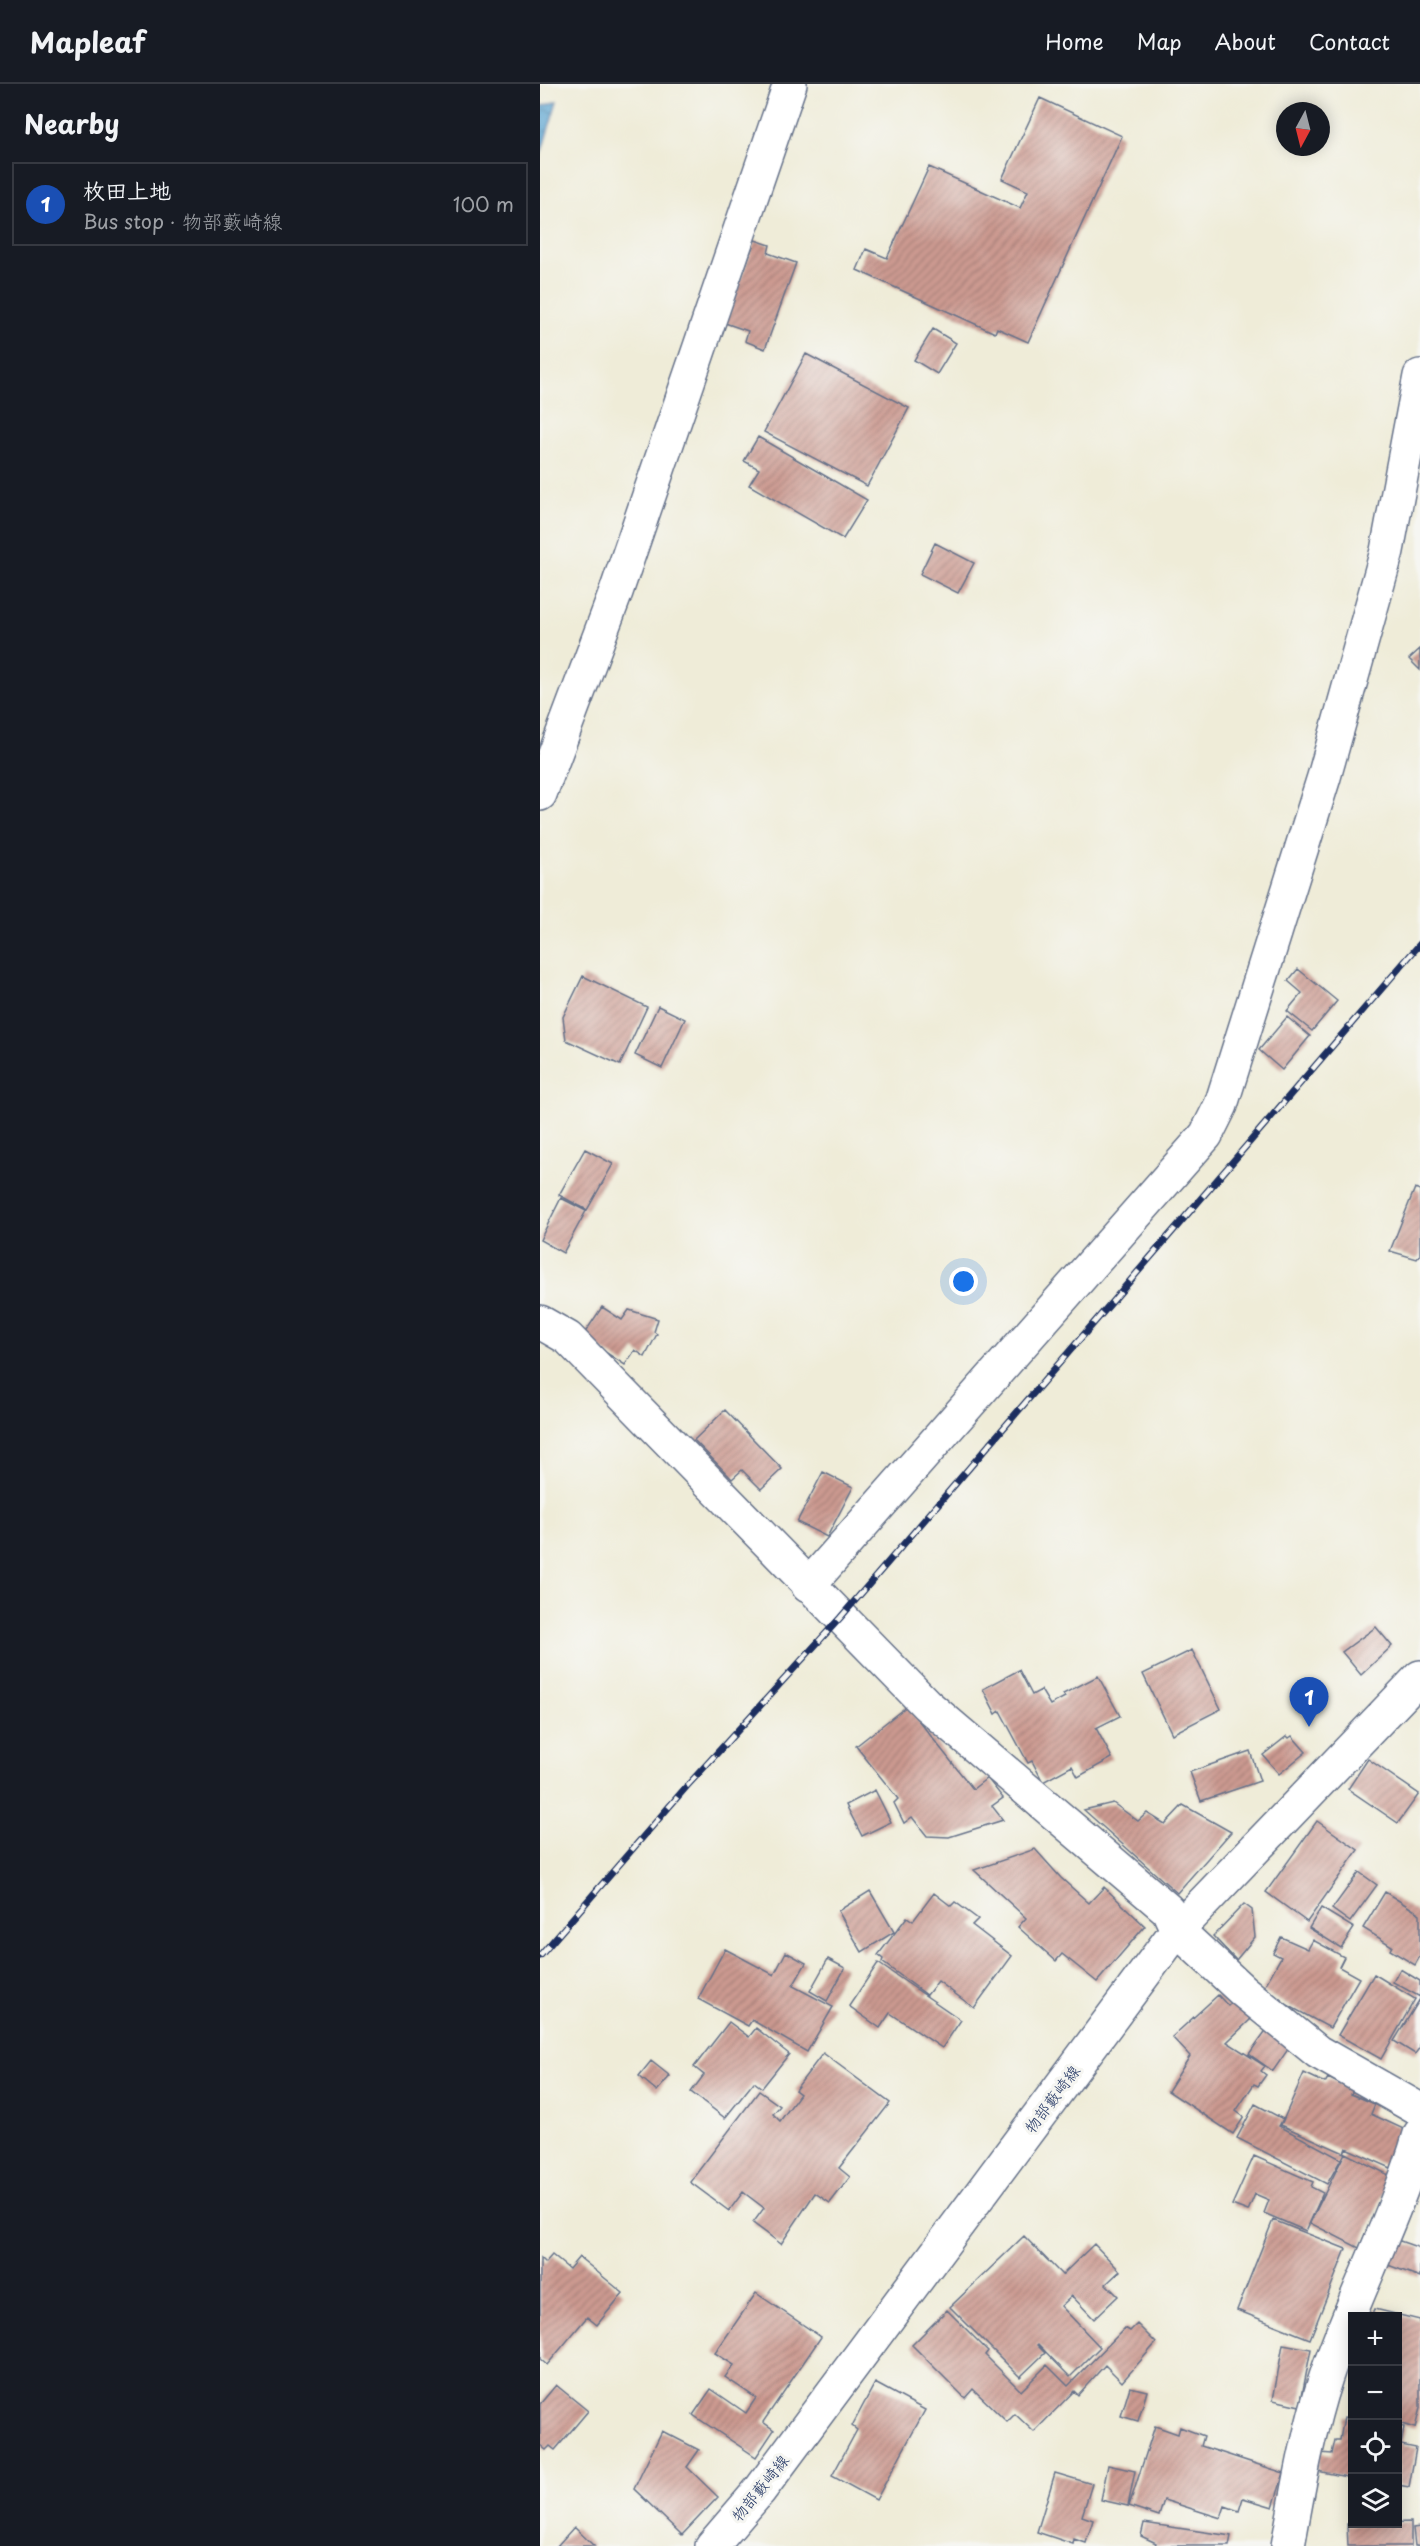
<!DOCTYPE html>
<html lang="en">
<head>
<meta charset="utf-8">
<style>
	:root { --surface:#171b24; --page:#242831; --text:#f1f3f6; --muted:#9ea1a6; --line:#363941; --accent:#1a73e8 }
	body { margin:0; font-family:"Playpen Sans","Klee One",sans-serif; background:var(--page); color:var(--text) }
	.controls { position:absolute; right:18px; bottom:18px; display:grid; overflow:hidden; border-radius:0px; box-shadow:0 3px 15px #0003 }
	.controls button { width:54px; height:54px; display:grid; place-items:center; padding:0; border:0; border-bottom:2px solid var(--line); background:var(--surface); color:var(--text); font:30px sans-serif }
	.compass { position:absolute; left:736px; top:18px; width:54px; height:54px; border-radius:50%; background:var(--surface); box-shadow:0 3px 15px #0003; rotate:187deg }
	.you { position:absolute; left:424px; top:1198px; width:21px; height:21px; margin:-15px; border:4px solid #fff; border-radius:50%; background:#1a73e8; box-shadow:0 0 0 9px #1a73e833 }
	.badge { display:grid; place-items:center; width:39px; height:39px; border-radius:50%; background:var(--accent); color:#fff; font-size:20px; font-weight:700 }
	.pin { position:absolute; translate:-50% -50px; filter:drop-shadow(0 2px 3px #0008) }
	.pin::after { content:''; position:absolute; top:32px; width:21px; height:18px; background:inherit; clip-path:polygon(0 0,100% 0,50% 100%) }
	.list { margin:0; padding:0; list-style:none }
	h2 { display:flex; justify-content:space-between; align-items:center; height:78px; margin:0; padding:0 24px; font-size:26px }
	h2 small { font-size:20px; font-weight:400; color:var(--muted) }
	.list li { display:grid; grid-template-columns:39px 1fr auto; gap:18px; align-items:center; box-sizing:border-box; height:84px; margin:0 12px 12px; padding:0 12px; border:2px solid var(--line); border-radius:0px }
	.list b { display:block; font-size:22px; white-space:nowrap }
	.list p { margin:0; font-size:20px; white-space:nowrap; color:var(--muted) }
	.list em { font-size:20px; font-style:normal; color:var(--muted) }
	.icon { flex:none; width:33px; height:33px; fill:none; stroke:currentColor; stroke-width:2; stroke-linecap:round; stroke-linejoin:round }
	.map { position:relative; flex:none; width:880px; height:2462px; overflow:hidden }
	header { display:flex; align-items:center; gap:36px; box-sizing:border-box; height:84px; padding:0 30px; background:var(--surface); border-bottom:2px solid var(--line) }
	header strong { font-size:28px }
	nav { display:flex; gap:33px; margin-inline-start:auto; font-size:21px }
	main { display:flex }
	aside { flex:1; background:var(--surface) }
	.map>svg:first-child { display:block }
	.water { fill:url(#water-ripples); stroke:#3a6997; stroke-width:1.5 }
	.building { fill:url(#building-hatch) }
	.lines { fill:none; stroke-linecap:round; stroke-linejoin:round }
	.minor-casing { stroke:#657189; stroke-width:36 }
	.major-casing { stroke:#657189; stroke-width:36 }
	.minor { stroke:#fff; stroke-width:33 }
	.major { stroke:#fff; stroke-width:33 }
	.rail-casing { stroke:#1b2f5e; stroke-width:7 }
	.rail { stroke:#f6f6f2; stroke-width:4.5; stroke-dasharray:14; stroke-linecap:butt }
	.labels { text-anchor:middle; stroke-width:6; stroke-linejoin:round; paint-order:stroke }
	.street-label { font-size:16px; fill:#1b2f5e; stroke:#f6f6f2 }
</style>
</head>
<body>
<header>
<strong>Mapleaf</strong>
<nav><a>Home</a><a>Map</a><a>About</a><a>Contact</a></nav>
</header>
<main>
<aside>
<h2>Nearby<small></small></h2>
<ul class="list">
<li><span class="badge" style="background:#1a4fb4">1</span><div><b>枚田上地</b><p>Bus stop · 物部藪崎線</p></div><em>100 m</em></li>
</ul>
</aside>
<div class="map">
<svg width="880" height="2462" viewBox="0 0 880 2462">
	<defs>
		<pattern id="water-ripples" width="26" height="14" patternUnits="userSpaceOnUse" patternTransform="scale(1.5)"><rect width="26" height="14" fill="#58a3d0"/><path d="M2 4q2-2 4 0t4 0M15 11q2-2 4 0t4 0" fill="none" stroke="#4885ac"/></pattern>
		<pattern id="building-hatch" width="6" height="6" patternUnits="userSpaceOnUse" patternTransform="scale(1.5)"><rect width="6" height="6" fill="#cc9a90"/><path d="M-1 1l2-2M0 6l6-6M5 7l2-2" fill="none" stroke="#a57e79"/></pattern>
	</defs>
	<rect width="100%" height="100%" fill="#f6f6f2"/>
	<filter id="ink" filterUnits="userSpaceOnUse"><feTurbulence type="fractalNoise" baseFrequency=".0167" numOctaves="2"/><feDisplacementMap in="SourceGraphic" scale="12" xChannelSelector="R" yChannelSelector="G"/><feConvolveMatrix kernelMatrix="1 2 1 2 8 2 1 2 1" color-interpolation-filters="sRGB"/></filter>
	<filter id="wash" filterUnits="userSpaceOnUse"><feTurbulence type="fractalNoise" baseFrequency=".008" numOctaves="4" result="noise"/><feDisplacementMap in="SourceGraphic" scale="24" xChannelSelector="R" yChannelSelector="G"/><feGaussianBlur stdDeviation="1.35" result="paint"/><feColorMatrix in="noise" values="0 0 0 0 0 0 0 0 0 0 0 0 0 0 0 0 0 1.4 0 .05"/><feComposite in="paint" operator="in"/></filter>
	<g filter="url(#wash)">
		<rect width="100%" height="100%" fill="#efecd8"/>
		<path class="water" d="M17 17 0 73V23Z"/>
		<g id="blocks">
			<path class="building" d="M500 14 582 52 488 258 457 244 455 249 317 186 326 165 347 174 389 83 480 124 488 107 462 95Z
				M215 156 230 161 228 169 256 179 225 265 205 257 208 247 185 239Z
				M393 245 416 259 397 290 374 276Z
				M266 270 369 324 327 402 224 348Z
				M218 353 327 416 303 455 209 401 219 385 204 377Z
				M395 459 434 479 418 509 380 490Z
				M880 565V586L869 575Z
				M758 885 797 917 772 947 747 927 762 909 748 897Z
				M43 892 107 923 80 981 26 956 23 933Z
				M118 922 145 935 122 984 95 971Z
				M747 933 770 952 742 986 719 966Z
				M45 1065 73 1080 47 1126 19 1111Z
				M875 1104 880 1106V1171L877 1175 850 1167Z
				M21 1114 46 1127 23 1169 0 1156Z
				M62 1223 82 1236 89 1226 118 1235 114 1248 117 1250 105 1273 95 1266 85 1281 42 1253Z
				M185 1326 242 1385 221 1405 202 1386 192 1395 154 1356Z
				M283 1388 313 1403 287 1453 257 1438Z
				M836 1543 852 1562 821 1591 802 1568Z
				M652 1566 681 1625 632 1650 603 1590Z
				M479 1586 492 1611 501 1606 510 1621 525 1613 523 1610 558 1592 580 1632 556 1644 572 1674 538 1693 532 1682 503 1698 492 1677 488 1679 460 1627 456 1630 443 1605Z
				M367 1622 433 1705 447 1694 463 1714 452 1722 463 1736 409 1753 387 1752 372 1733 364 1739 354 1719 358 1715 316 1662Z
				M747 1652 749 1654 752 1652 766 1668 739 1690 723 1671Z
				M710 1667 720 1697 661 1717 650 1688Z
				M828 1675 879 1710 858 1739 808 1705Z
				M335 1706 351 1738 322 1752 306 1721Z
				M573 1719 598 1737 607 1729 625 1740 643 1721 691 1748 637 1809 544 1726Z
				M777 1737 818 1766 767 1838 726 1808Z
				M495 1765 521 1794 549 1819 564 1803 605 1842 557 1898 522 1870 516 1877 478 1843 486 1834 434 1786Z
				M819 1788 837 1801 810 1838 792 1825Z
				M330 1807 354 1848 322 1868 298 1827Z
				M845 1808 880 1830V1872L875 1881 850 1866 852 1862 823 1844Z
				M394 1809 411 1822 415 1818 438 1835 432 1841 472 1872 434 1924 398 1897 387 1911 342 1878 343 1875 338 1871 367 1833 373 1837Z
				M704 1820 712 1826 715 1853 696 1876 673 1852Z
				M781 1824 814 1844 801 1864 769 1844Z
				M741 1853 768 1865 773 1856 804 1873 799 1883 819 1894 790 1944 722 1907 741 1873 733 1869Z
				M185 1865 234 1891 246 1868 266 1879 253 1902 293 1923 267 1968 212 1936 208 1942 158 1915Z
				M288 1875 305 1884 287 1917 270 1907Z
				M338 1879 421 1936 402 1964 350 1929 340 1944 309 1922Z
				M860 1885 880 1897V1913L853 1898Z
				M834 1890 875 1915 841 1975 798 1951Z
				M678 1911 688 1922 694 1916 712 1934 687 1958 725 1982 721 1987 726 1991 718 2002 714 2000 696 2027 704 2033 693 2050 628 2007 650 1972 632 1953Z
				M880 1915V1963L875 1970 854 1957Z
				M189 1938 209 1953 216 1944 249 1970 222 2004 214 1998 185 2034 151 2008 164 1991 154 1983Z
				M727 1945 751 1961 733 1987 709 1970Z
				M283 1969 350 2019 299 2084 310 2093 290 2119 275 2109 241 2160 213 2139 224 2124 203 2108 189 2127 150 2098 219 2007 240 2022 233 2030 240 2037 260 2010 255 2006Z
				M111 1977 130 1992 117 2007 99 1992Z
				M764 1989 785 1999 788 1994 813 2006 811 2010 835 2020 831 2030 868 2047 851 2084 806 2064 804 2069 741 2041Z
				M715 2020 743 2035 739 2042 801 2075 787 2100 697 2054Z
				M805 2069 851 2092 819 2164 770 2139Z
				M714 2072 773 2098 771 2103 783 2109 766 2147 724 2129 729 2116 715 2110 708 2127 692 2121Z
				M733 2136 806 2165 770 2255 697 2226Z
				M484 2152 522 2191 554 2160 580 2187 566 2200 578 2212 554 2235 532 2212 521 2222 560 2263 530 2293 498 2260 497 2261 505 2269 480 2293 410 2223Z
				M857 2156 880 2164V2193L848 2181Z
				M12 2171 29 2185 39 2173 83 2209 57 2241 47 2233 7 2281 0 2275V2174L5 2179Z
				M216 2209 281 2253 223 2338 234 2346 216 2373 153 2331 171 2305 206 2329 216 2314 185 2293 194 2281 175 2269Z
				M835 2225 880 2236V2324L875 2344 858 2339V2232H832Z
				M407 2226 448 2267 445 2271 481 2307 507 2281 528 2302 585 2244 590 2247 597 2240 616 2259 582 2298 565 2281 538 2311 534 2307 494 2348 475 2330 467 2338 433 2305 425 2314 372 2261Z
				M743 2260 771 2265 760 2322 733 2316Z
				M335 2299 385 2326 336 2416 292 2392 317 2346 312 2342Z
				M16 2301 48 2327 15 2366 10 2362 6 2366 0 2361V2320Z
				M590 2303 607 2307 598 2337 581 2332Z
				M804 2333 812 2334V2394L777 2387 780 2369 792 2370 795 2356H800Z
				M615 2342 638 2350 640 2343 664 2352 661 2362 744 2389 733 2423 703 2414 699 2427 685 2422 681 2434 624 2416 619 2432 589 2422Z
				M858 2342 864 2343 861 2361 876 2364 869 2403 858 2401Z
				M122 2347 159 2366 147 2383 178 2413 142 2451 94 2405Z
				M568 2381 595 2387 588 2422 561 2416Z
				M515 2389 552 2400 542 2432 553 2436 546 2459 534 2455 533 2460 497 2448Z
				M871 2438V2462H808L807 2440Z
				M604 2439 691 2452 689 2462H615L616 2459 601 2452Z
				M34 2443 54 2462H17Z
				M880 2443V2462H875L873 2444Z"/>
		</g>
	</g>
	<g filter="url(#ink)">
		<use href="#blocks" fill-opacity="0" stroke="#657189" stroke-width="1.5"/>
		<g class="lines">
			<defs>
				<path id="minor" d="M0 710 76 508 250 0
					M0 1238 28 1254 387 1621 628 1826 637 1846 703 1907 778 1968 880 2026
					M268 1502 666 1051 681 1021 784 693 847 467 880 292
					M748 2462C758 2406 768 2347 786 2293 814 2210 856 2133 880 2050"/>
				<path id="major" d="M172 2462 220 2406 637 1846 880 1593"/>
			</defs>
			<use href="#minor" class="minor-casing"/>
			<use href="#major" class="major-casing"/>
			<use href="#minor" class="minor"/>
			<use href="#major" class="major"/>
			<defs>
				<path id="rail" d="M0 1872 147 1702 300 1534 880 860"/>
			</defs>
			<use href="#rail" class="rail-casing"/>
			<use href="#rail" class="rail"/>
		</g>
	</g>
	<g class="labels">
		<g class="street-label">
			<text transform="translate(512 2015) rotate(-53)" y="6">物部藪崎線</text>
			<text transform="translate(220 2404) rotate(-51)" y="6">物部藪崎線</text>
		</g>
	</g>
</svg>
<div class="controls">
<button>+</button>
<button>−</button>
<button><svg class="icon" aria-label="locate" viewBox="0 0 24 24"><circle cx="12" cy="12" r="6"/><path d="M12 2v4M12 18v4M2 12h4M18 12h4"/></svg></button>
<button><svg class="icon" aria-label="layers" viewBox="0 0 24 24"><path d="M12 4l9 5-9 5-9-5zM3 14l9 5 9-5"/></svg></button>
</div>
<svg class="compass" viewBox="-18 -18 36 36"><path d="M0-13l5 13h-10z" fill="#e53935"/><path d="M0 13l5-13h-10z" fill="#9ea1a6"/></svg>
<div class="you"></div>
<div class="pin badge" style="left:769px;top:1643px;background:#1a4fb4">1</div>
</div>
</main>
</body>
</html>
